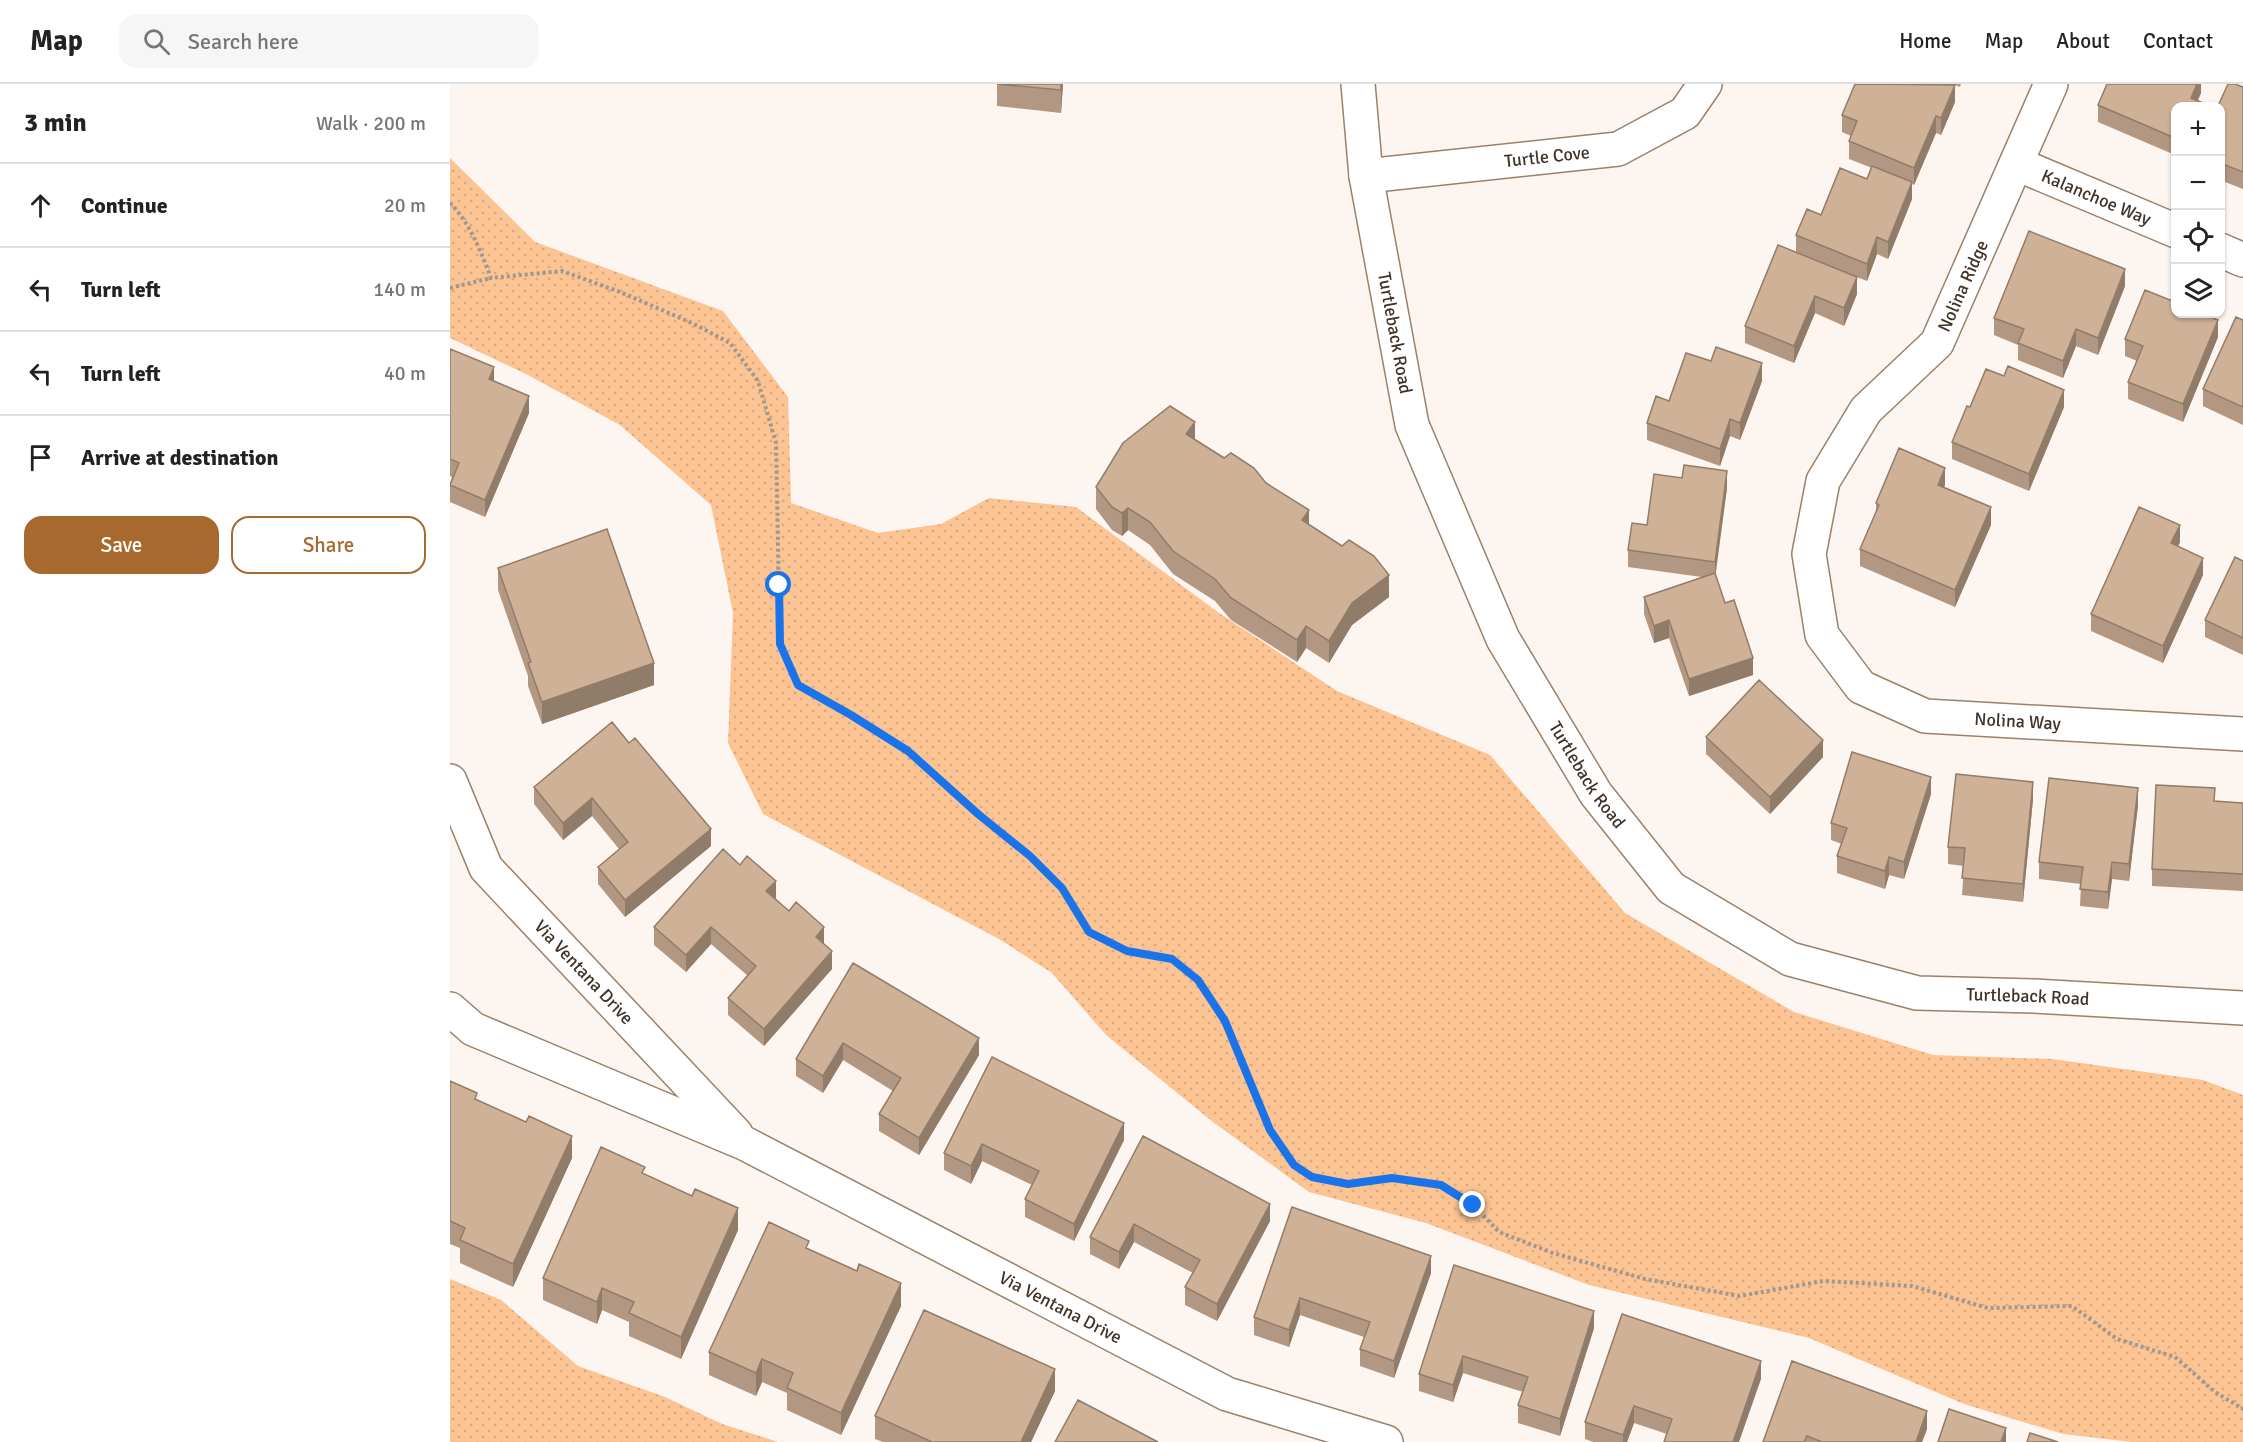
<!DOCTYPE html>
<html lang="en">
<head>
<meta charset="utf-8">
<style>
	:root { --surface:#fff; --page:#f6f6f6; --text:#222; --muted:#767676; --line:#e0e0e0; --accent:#a7692e }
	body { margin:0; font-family:Signika,sans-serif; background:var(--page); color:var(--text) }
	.controls { position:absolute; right:18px; top:18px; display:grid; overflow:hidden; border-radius:12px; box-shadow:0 2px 4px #0004 }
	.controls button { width:54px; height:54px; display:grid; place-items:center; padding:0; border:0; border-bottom:2px solid var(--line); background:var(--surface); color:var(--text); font:30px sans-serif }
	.stop { position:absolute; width:18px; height:18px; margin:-14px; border:4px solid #1a73e8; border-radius:50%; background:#fff }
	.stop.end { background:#1a73e8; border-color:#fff; box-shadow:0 2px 6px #0008 }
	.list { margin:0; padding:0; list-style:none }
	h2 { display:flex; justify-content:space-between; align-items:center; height:78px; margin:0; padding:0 24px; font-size:26px }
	h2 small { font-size:20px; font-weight:400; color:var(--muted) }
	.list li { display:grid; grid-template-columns:39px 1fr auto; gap:18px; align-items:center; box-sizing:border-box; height:84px; padding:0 24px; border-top:2px solid var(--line) }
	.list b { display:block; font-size:22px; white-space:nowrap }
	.list em { font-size:20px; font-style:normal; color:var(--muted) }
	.actions { display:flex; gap:12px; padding:18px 24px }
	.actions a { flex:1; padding:14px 0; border:2px solid var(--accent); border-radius:18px; text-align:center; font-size:21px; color:var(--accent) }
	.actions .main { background:var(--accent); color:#fff }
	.icon { flex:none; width:33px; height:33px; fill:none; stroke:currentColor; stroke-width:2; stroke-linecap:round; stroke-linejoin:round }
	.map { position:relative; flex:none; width:1793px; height:1358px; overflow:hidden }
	header { display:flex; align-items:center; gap:36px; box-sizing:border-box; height:84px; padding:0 30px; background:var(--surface); border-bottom:2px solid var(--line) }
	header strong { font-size:28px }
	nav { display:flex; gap:33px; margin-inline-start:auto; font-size:21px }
	.search { width:420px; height:54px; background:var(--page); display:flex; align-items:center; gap:15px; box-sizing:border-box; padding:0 21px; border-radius:18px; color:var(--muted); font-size:22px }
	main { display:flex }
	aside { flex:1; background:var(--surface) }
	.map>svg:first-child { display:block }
	.grass { fill:url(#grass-dots) }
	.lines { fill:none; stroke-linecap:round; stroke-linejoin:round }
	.minor-casing { stroke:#9d8068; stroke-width:36 }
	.major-casing { stroke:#9d8068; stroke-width:36 }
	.path { stroke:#a0978f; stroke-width:4; stroke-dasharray:3 3; stroke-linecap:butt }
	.minor { stroke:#fff; stroke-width:33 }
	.major { stroke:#fff; stroke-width:33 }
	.wall { fill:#b29883 }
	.shaded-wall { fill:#917c6a }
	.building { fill:#cfb198; stroke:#917c6a; stroke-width:1.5 }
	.route { stroke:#1a73e8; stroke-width:8 }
	.labels { text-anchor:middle; stroke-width:5; stroke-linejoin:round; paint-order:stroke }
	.street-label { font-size:18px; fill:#3f3329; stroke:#fff }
</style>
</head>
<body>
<header>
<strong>Map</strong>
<div class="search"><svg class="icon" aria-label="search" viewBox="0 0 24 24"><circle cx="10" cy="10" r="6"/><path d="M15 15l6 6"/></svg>Search here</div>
<nav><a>Home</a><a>Map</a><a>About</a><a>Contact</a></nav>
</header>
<main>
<aside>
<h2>3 min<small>Walk · 200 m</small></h2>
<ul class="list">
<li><svg class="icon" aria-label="ahead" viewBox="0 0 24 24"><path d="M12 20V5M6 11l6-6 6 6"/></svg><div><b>Continue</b></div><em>20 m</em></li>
<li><svg class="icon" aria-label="left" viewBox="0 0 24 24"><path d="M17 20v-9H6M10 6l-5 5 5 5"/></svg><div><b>Turn left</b></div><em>140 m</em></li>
<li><svg class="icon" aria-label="left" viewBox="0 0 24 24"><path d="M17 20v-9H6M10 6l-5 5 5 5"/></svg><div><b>Turn left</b></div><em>40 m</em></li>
<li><svg class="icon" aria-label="arrive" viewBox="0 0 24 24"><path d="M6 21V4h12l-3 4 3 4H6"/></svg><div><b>Arrive at destination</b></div></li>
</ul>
<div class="actions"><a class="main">Save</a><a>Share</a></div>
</aside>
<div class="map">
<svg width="1793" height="1358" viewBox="0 0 1793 1358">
	<defs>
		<pattern id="grass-dots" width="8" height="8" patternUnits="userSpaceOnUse" patternTransform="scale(1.5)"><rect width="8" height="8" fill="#fcc393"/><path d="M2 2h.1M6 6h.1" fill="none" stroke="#d9a87f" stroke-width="1.8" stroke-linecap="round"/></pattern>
	</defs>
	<rect width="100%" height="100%" fill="#fcf5f0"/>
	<path class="grass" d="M0 74 85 158 273 227 338 313 341 419 428 449 491 440 539 414 626 423 769 529 887 607 1040 671 1175 829 1344 928 1483 971 1602 975 1753 996 1793 1011V1358H1682L1613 1350 1514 1320 1359 1254 1139 1201 976 1139 859 1108 763 1038 656 951 602 889 549 855 313 730 278 659 283 529 261 421 170 341 76 290 0 254Z
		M0 1195 51 1216 128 1282 215 1313 272 1340 328 1358H0Z"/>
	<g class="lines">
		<defs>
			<g id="minor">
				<path id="s1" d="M1601 0 1487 259 1416 326 1373 397 1359 470 1372 551 1411 603 1475 632 1793 650"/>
				<path id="s2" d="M1567 80 1726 147"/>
				<path id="s3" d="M916 92 1168 65 1235 29 1255 0"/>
				<path d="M1770 166 1793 176"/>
				<path id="s4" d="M0 697 36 784 286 1050"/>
				<path id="s5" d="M0 925 23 945 296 1060 777 1310 936 1358"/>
			</g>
			<g id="major">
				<path id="s6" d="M908 0 916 92 962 341 1053 555 1146 710 1221 804 1340 875 1467 909 1584 912 1793 924"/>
			</g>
		</defs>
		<use href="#minor" class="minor-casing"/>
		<use href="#major" class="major-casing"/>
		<path class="path" d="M0 119C20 139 31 168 41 194L112 187 170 208 242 239 280 259 308 297 326 359 330 560 348 601 401 631 458 667 528 730 580 772 612 804 639 848 677 867 722 875 748 896 775 937 820 1046 844 1081 862 1093 898 1100 942 1094 991 1101 1023 1121 1049 1148 1103 1169 1195 1195 1290 1212 1373 1197 1462 1202 1538 1224 1622 1222 1667 1255 1725 1273 1765 1308 1793 1325
			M0 204 41 194"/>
		<use href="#minor" class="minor"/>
		<use href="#major" class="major"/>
	</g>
	<path class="wall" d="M547 0H613L611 29 547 22Z
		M1405 0H1511L1510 3 1505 1V18L1491 51 1486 49 1464 101 1462 100V115L1438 175 1427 170 1417 197 1394 188 1407 210 1394 242 1365 229 1344 279 1295 259V242L1346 168V151L1417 95 1422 84 1399 75V57L1401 52 1392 48V31Z
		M1751 0V9L1748 16 1753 22H1725V71L1648 38V21Z
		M1793 3V105L1770 96V22Z
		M1675 202 1648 271 1626 262 1613 294 1568 276V261L1544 251V234Z
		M1793 236V341L1753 322V305Z
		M1768 253 1733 338 1678 315V298L1687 277 1675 272V255Z
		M0 265 44 297 79 329 35 433 0 418V399L2 393 0 392Z
		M1312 297 1290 356 1280 352 1270 382 1197 356V339L1219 317Z
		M1520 323H1614L1579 407 1502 375V358Z
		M745 355 816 399 859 440 939 513 902 541 879 579 856 564 847 578 781 536 765 517 723 490 700 461 678 446 672 452 662 446 646 425V403Z
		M1495 401 1494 403 1541 441 1505 523 1410 482V465L1426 429V419Z
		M1277 404 1265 490 1275 519 1303 591 1239 612 1219 554 1204 559 1194 530V513L1252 493 1178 483V466L1197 441Z
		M1730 458 1728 462 1753 491 1713 579 1641 547V530Z
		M1793 477V571L1755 553V536Z
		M48 484 204 601 92 640 78 602V592L48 506Z
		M162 638 261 762 175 833 148 800V783L169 765 142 732 113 756 84 720V703Z
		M1256 653 1373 673 1320 730 1256 670Z
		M1481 710 1454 795 1439 791 1435 805 1387 789V772L1392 760 1381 756V739Z
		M1583 715 1573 818 1512 811 1514 782 1498 780V763Z
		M1765 717 1793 719V807L1702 802V785Z
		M1688 721 1679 797 1662 795 1658 825 1630 822 1631 800 1589 795V778Z
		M325 814 374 860 382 885 314 962 278 931V914L298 892 261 860 236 888 204 861V843Z
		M403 879 529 971 469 1071 429 1047V1030L443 1007 393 976 373 1009 346 992V975Z
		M542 973 674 1056 624 1157 575 1133V1115L582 1101 532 1077 521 1100 494 1086V1069Z
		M0 997 27 1016 122 1074 63 1203 10 1179V1164L0 1160Z
		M693 1052 820 1137 767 1237 735 1221V1203L743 1189 684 1158 669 1185 640 1170V1153Z
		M195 1091 288 1146 231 1275 179 1252V1238L152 1226 147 1240 93 1216V1194Z
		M842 1123 981 1189 944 1294 910 1282V1265L914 1253 850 1231 839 1263 804 1251V1233Z
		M359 1165 451 1222 391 1351 337 1326V1309L312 1298 306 1312 259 1291V1268Z
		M1004 1181 1144 1244 1110 1352 1068 1339V1321L1073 1308 1013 1289 1003 1318 969 1307V1290Z
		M1172 1230 1311 1295 1217 1350 1184 1339 1177 1358H1143L1135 1355V1338Z
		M1342 1277 1477 1345 1472 1358H1313Z
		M605 1307 581 1358H433L425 1355V1332Z"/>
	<path class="shaded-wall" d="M611 0H613L611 29Z
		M1747 0H1751V9L1745 22 1741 14Z
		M1505 1V18L1491 51V34Z
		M1486 32V49L1464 101V84Z
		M1462 98V115L1438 175V158Z
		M1427 153V170L1417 197V180Z
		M1675 185V202L1648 271V254Z
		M1407 193V210L1394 242V224Z
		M1365 212V229L1344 279V262Z
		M1768 236V253L1733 338V320Z
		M1626 245V262L1613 294V277Z
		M1312 279V297L1290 356V339Z
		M44 283V300L39 295Z
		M1614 306V323L1579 407V390Z
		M79 312V329L35 433V416Z
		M1280 335V352L1270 382V365Z
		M745 338V360L736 350Z
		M1495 384V401L1488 418V401Z
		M1277 387V404L1265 495V478Z
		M1541 423V441L1505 523V506Z
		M678 424V446L672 452V429Z
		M859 426V448L852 436Z
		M1730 441V458L1721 477V459Z
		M1753 474V491L1713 579V562Z
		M939 491V513L902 541 879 579V557L902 519Z
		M1219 536V554L1204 559V542Z
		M856 542V564L847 578V556Z
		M1303 574V591L1239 612V595Z
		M204 579V601L92 640V618Z
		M1373 656V673L1320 730V713Z
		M1481 693V710L1454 795V778Z
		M1583 698V715L1573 818V800Z
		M1688 704V721L1679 797V780Z
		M142 714V732L113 756V739Z
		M261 745V762L175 833V816Z
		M1439 773V791L1435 805V787Z
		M1662 778V795L1658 825V808Z
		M326 797V814L316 824V807Z
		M261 843V860L236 888V871Z
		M374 843V861L366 853Z
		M382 867V885L314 962V945Z
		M529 954V971L469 1071V1054Z
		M393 959V976L373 1009V992Z
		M674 1039V1056L624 1157V1140Z
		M122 1052V1074L63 1203V1180Z
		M532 1060V1077L521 1100V1082Z
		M820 1120V1137L767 1237V1220Z
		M288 1124V1146L231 1275V1253Z
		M684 1140V1158L669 1185V1168Z
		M981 1172V1189L944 1294V1277Z
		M451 1199V1222L391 1351V1329Z
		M152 1204V1226L147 1240V1218Z
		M850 1214V1231L839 1263V1246Z
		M1144 1227V1244L1110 1352V1335Z
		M1013 1272V1289L1003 1318V1301Z
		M312 1275V1298L306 1312V1289Z
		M1311 1277V1295L1289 1358H1283Z
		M605 1285V1307L581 1358H571Z
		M1184 1322V1339L1177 1358H1173V1351Z
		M1477 1327V1345L1472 1358H1466Z
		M1556 1344V1358H1551Z"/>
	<path class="building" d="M547 0H611V6Z
		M1405 0 1505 1 1491 34 1486 32 1464 84 1399 57 1407 37 1392 31Z
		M1657 0H1747L1741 14 1753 19 1752 22H1725V54L1648 21Z
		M1778 0H1785L1793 3V88L1770 79V22H1768Z
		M1422 82 1462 98 1438 158 1427 153 1417 180 1346 151 1357 125 1371 131 1390 84 1417 95Z
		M1579 147 1675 185 1648 254 1626 245 1613 277 1568 259 1574 245 1544 234Z
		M1328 161 1407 193 1394 224 1365 212 1344 262 1295 242Z
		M1695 206 1725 218V230H1753L1768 236 1733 320 1678 298 1693 262 1675 255Z
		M1786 233 1793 236V323L1753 305Z
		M1266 263 1312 279 1290 339 1280 335 1270 365 1197 339 1206 312 1219 317 1236 269 1261 277Z
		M0 265 44 283 39 295 79 312 35 416 0 401 9 379 0 375Z
		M1558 282 1614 306 1579 390 1502 358 1517 322 1520 323 1536 285 1554 292Z
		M720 322 745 338 736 350 774 374 781 369 804 384 816 399 859 426 852 436 892 462 899 456 924 472 939 491 902 519 879 557 856 542 847 556 781 514 765 495 723 467 700 438 678 424 672 429 662 423 646 403 673 359Z
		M1449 364 1495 384 1488 401 1541 423 1505 506 1410 465 1429 421 1426 419Z
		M1234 381 1277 387 1265 478 1178 466 1182 439 1197 441 1204 390 1232 394Z
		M1689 423 1730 441 1721 459 1753 474 1713 562 1641 530Z
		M157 445 204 579 92 618 78 579 81 578 48 484Z
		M1785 473 1793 477V554L1755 536Z
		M1265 489 1275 519 1284 516 1303 574 1239 595 1219 536 1204 542 1194 513Z
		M1309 596 1373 656 1320 713 1256 653Z
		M162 638 179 659 185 654 261 745 175 816 148 783 178 758 142 714 113 739 84 703Z
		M1402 668 1481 693 1454 778 1439 773 1435 787 1387 772 1397 744 1381 739Z
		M1506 690 1583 698 1573 800 1512 794 1515 764 1498 763Z
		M1599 694 1688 704 1679 780 1662 778 1658 808 1630 805 1633 783 1589 778Z
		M1706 701 1765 704 1764 717 1793 719V790L1702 785Z
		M273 765 290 781 297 772 326 797 316 807 339 827 346 818 374 843 366 853 382 867 314 945 278 914 306 882 261 843 236 871 204 843Z
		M403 879 529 954 469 1054 429 1030 451 994 393 959 373 992 346 975Z
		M542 973 674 1039 624 1140 575 1115 589 1087 532 1060 521 1082 494 1069Z
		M0 997 27 1009 25 1015 76 1038 79 1032 122 1052 63 1180 10 1156 15 1144 0 1137Z
		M693 1052 820 1120 767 1220 735 1203 750 1176 684 1140 669 1168 640 1153Z
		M151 1063 195 1083 192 1089 242 1112 245 1105 288 1124 231 1253 179 1229 184 1218 152 1204 147 1218 93 1194Z
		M842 1123 981 1172 944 1277 910 1265 920 1238 850 1214 839 1246 804 1233Z
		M319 1138 359 1157 356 1164 407 1187 409 1180 451 1199 391 1329 337 1304 343 1289 312 1275 306 1289 259 1268Z
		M1004 1181 1144 1227 1110 1335 1068 1321 1078 1293 1013 1272 1003 1301 969 1290Z
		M474 1226 605 1285 571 1358H482L425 1332Z
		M1172 1230 1311 1277 1283 1358H1214L1222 1335 1184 1322 1173 1351 1135 1338Z
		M1342 1277 1477 1327 1466 1358H1372L1357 1352 1354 1358H1313Z
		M628 1316 708 1358H605Z
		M1499 1325 1556 1344 1551 1358H1488Z
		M1580 1349 1608 1358H1577Z"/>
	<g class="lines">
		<path class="route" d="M329 501 330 560 348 601 401 631 458 667 528 730 580 772 612 804 639 848 677 867 722 875 748 896 775 937 820 1046 844 1081 862 1093 898 1100 942 1094 991 1101 1023 1121"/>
	</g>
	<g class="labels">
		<g class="street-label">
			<text dy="6" stroke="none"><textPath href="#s3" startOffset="182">Turtle Cove</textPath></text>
			<text dy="6" stroke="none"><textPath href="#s2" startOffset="86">Kalanchoe Way</textPath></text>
			<text transform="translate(1513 202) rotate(-66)" y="6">Nolina Ridge</text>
			<text dy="6" stroke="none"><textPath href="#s6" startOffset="252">Turtleback Road</textPath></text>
			<text dy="6" stroke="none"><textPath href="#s1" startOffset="848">Nolina Way</textPath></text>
			<text dy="6" stroke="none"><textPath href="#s6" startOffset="738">Turtleback Road</textPath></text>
			<text dy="6" stroke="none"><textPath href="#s4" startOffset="237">Via Ventana Drive</textPath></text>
			<text dy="6" stroke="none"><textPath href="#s6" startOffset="1260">Turtleback Road</textPath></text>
			<text dy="6" stroke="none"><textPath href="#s5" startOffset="681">Via Ventana Drive</textPath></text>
		</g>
	</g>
</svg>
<div class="controls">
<button>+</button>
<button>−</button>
<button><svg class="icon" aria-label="locate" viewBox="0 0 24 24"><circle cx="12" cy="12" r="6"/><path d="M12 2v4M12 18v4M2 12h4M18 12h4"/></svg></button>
<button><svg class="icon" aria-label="layers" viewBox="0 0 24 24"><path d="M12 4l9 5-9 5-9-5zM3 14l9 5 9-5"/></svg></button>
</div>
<div class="stop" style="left:329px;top:501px"></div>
<div class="stop end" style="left:1023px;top:1121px"></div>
</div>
</main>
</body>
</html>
